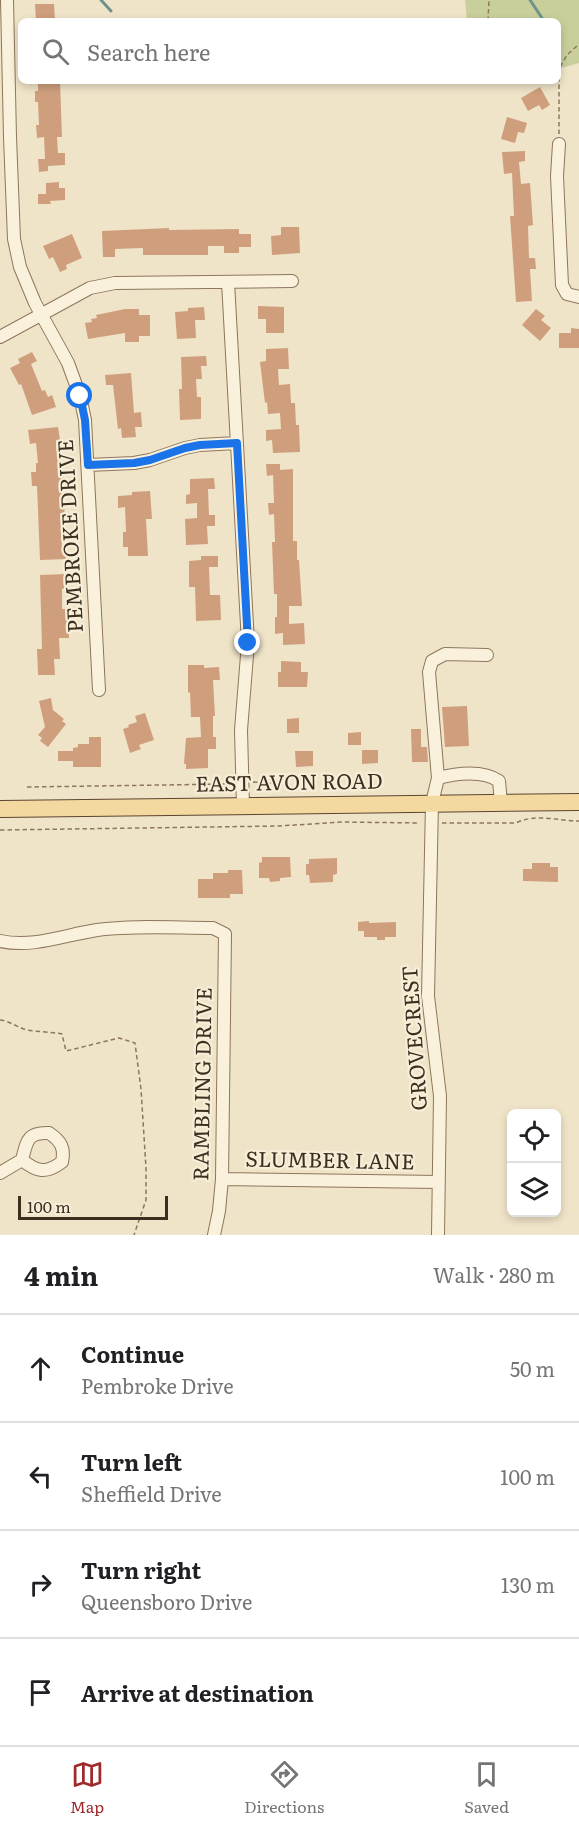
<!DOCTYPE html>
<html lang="en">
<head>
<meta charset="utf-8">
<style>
	:root { --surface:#fff; --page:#f6f6f6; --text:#202124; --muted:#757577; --line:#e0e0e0; --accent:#9e2a2b }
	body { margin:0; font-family:Literata,serif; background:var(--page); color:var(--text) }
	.controls { position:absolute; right:18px; bottom:18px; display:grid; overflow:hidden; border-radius:9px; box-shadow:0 3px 9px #0003 }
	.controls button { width:54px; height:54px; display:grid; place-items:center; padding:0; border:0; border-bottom:2px solid var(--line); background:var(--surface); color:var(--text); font:30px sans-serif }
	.scale { position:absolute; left:18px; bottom:15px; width:150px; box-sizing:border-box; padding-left:6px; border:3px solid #3d2e20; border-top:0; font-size:16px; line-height:21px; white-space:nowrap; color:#3d2e20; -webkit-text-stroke:4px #f7eed8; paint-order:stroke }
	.stop { position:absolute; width:18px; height:18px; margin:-14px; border:4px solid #1a73e8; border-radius:50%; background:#fff }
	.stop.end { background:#1a73e8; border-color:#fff; box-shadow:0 2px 6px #0008 }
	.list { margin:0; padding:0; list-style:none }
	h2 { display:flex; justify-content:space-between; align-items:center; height:78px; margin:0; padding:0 24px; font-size:26px }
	h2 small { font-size:20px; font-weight:400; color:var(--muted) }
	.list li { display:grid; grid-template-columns:39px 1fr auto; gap:18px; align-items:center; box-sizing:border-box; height:108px; padding:0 24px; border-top:2px solid var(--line) }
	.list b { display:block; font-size:22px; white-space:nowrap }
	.list p { margin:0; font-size:20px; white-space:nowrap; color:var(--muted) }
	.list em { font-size:20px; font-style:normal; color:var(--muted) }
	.icon { flex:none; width:33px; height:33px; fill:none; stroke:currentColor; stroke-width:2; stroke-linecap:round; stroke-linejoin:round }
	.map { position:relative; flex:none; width:579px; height:1235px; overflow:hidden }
	.search { position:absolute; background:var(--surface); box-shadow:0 3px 9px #0003; left:18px; right:18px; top:18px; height:66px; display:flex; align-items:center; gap:15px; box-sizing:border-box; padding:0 21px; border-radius:9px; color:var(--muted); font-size:22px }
	.sheet { height:510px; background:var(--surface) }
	nav { display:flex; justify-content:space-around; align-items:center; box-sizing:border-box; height:84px; border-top:2px solid var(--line); background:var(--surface); font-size:16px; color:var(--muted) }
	nav a { display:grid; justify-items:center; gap:3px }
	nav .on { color:var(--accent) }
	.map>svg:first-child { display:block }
	.green { fill:#c9cf9b }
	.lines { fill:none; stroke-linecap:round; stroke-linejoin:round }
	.stream { stroke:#6f938a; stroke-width:3 }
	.building { fill:#cf9f7d }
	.minor-casing { stroke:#8d765c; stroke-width:14 }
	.major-casing { stroke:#5b4430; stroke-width:18 }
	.path { stroke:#8d765c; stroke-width:1.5; stroke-dasharray:4.5 3; stroke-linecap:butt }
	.minor { stroke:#faf1dc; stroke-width:12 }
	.major { stroke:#f3d9a0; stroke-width:16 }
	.route { stroke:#1a73e8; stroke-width:8 }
	.labels { text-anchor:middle; stroke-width:4.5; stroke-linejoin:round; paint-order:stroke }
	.street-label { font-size:21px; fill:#3d2e20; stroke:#f7eed8 }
</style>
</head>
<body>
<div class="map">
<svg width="579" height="1235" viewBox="0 0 579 1235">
	<rect width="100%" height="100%" fill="#f0e4c8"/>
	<path class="green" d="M465 0H579V63L558 69V21H467Z"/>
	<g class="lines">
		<path class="stream" d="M101 0 111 11
			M530 0 544 21"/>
	</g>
	<path class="building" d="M35 4H54L55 21H36Z
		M38 81H60L62 137H57L58 153H65V165L48 166V171L39 172 38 159H45L44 137 37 138 36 125H39L38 102H35V91H38Z
		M540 87 550 105 542 110 539 105 528 111 521 98Z
		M507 117 527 123 524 133 518 132 515 143 501 139Z
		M525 151V161L519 162 521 184 530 183 533 225 528 226 529 258H535L536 269H530L532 301 516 302 510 216H514L512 173 504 174 502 152Z
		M59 182V188H65V200L50 201 51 204H38V194H46V183Z
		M281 227H299L300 253 272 255 271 236 281 235Z
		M169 228V230L239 229V234H251V247H239V253H224V246H208V255H143V248L115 249V257H103L102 231Z
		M72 234 82 258 66 265 67 269 60 272 53 257 49 259 43 246Z
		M258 306 284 307V333H266V319H258Z
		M204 307 205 320H195L196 338 177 339 175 312 188 311V308Z
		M125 309H139V315H150V336H139V342H125V333L88 339 85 323 92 322 91 319 97 318 96 315Z
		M536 309 545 316 541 320 551 328 540 341 522 325Z
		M571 328 579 329V348H559V333H571Z
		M288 348 289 369H278L279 385 290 384 291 403H295L296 425H299L300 452 273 453 272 440 266 441V430L281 429 280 413 268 414 267 402 265 403 260 362 266 361V349Z
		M32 352 37 361 31 364 42 391 45 390 48 397 52 395 56 407 32 415 21 384 19 385 10 368 20 363 18 359Z
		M206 356 207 366H201L202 379H196L197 397H201V419L180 420 179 389H182L181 357Z
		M131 373 134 413 141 412 142 427H135L136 437 122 438 121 428 118 429 113 385H106L105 375Z
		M58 427 60 440 56 441 58 462H61V471H63L65 527H61L62 549H66L67 559 40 560 37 486H32L31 472H36V463H38L36 443 30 444 28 430Z
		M266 464H280V470L293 469V541H297V560H299L302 606H289V624L304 623 305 644 283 645V633L275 634V617H277V594H274L272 542H275L274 514 269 515 268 503H274L273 475 267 476Z
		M214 478 215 489H208L209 515H215V526H207L208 544 186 545 185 519 197 518V503L186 504V495L190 494V479Z
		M150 491 152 519H146L148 556H128V547H123V532H126L125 507 118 508V496L132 495V492Z
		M201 556H218V567H209L210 595H220L221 620 196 621 195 587H189V561L201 560Z
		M66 574 67 588 62 589V609H68L69 638H59L60 659H54L55 675H38L37 649H42L40 575Z
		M281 661 301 662V672H308L307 687H278V672H281Z
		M188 665H204V668L219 667 220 680H213L215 716H213V737H216V749H208V768L186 769V764H184L186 738 201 737 200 717H191L190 692 188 693Z
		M51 698 53 710 64 719 62 721 66 724 48 747 40 741 42 738 38 735 45 727 39 701Z
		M467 706 469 746 445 747 442 707Z
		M145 713 154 740 139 745 141 749 130 753 123 729 129 727 128 725 137 722 135 716Z
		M299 718V733H287V719Z
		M411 729H421V747H427L428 762H412Z
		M361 732V745H348V733Z
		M89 737H101V767H73V761H58V751H73V748L78 747V744H89Z
		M362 750H378V763L362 764Z
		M295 751H313V766L296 767Z
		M262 857H290L291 877 280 878V881L270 882 269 878H259V863L262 862Z
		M337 858V874L333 875V882L310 883 309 875H306V864H309V859Z
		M532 863H550V867H558V882L523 881V869H532Z
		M228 870H242L243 894H230V898H198V879H213V873H228Z
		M369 921V923L396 922V937H385V940H377V937H364V931H358V922Z"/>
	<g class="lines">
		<defs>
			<path id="minor" d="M7 0 10 137 14 239 20 267 35 303 68 363 80 396 85 420 99 690
				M559 144 557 176 562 285 567 294 579 297
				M228 282 248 643 241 730 243 806
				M0 337 90 288 115 283 292 281
				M88 465 134 463 150 460 185 448 200 445 237 443
				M438 778 429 672 432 661 445 654 487 655
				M0 941C34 948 64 935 97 930 134 925 175 928 213 928L225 934 222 1179 219 1211 214 1235
				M0 1173 22 1160C27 1141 27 1132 49 1133 61 1141 65 1148 62 1162 46 1174 37 1172 22 1160
				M222 1179 439 1182
				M438 1235 440 1096 428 996 432 803 438 778C457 773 483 770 499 781L501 803"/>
			<path id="major" d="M0 809 579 802"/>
		</defs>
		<use href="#minor" class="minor-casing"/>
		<use href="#major" class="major-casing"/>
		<path class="path" d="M488 21 489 0
			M559 134V69L567 55 579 44
			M253 782 286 784
			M27 787 230 784
			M442 823H516C535 813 558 821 579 821
			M0 830 279 826 342 822 419 823
			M0 1020C9 1021 17 1027 27 1030 39 1032 51 1032 62 1034L66 1051 119 1038 135 1043 141 1089 146 1168V1200L134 1235"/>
		<use href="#minor" class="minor"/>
		<use href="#major" class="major"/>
	</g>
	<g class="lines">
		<path class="route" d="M80 396 85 420 88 465 134 463 150 460 185 448 200 445 237 443 248 643"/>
	</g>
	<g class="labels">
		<g class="street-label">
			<text transform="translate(71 536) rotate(-93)" y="7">PEMBROKE DRIVE</text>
			<text transform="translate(289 783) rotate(-1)" y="7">EAST AVON ROAD</text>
			<text transform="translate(415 1038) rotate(-94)" y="7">GROVECREST</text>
			<text transform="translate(203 1084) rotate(-89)" y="7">RAMBLING DRIVE</text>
			<text transform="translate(330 1161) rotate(1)" y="7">SLUMBER LANE</text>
		</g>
	</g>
</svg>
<div class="controls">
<button><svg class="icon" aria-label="locate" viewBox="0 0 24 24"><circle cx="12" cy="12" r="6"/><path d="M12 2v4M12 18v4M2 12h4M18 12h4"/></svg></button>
<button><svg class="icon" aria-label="layers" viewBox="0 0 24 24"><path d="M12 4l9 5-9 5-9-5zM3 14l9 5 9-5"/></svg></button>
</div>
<div class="scale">100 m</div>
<div class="stop" style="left:80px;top:396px"></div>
<div class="stop end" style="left:248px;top:643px"></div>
<div class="search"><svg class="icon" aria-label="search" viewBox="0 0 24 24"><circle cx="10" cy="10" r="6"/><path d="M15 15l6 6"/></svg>Search here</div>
</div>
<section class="sheet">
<h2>4 min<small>Walk · 280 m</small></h2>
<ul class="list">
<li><svg class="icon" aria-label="ahead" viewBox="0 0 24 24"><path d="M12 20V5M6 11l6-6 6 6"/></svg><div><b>Continue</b><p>Pembroke Drive</p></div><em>50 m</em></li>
<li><svg class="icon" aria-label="left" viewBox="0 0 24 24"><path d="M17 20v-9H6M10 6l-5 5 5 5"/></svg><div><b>Turn left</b><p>Sheffield Drive</p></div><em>100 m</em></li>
<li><svg class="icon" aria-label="right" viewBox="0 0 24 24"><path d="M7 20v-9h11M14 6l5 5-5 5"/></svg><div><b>Turn right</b><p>Queensboro Drive</p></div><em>130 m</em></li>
<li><svg class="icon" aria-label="arrive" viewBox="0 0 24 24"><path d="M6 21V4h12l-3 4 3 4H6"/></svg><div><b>Arrive at destination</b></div></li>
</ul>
</section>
<nav>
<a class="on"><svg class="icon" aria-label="map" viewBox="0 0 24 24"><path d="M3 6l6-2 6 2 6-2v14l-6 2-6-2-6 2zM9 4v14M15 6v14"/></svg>Map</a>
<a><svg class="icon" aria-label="directions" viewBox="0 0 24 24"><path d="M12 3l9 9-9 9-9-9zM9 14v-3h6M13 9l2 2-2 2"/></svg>Directions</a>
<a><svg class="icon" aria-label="saved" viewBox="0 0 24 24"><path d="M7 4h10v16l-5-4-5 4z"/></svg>Saved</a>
</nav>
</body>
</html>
